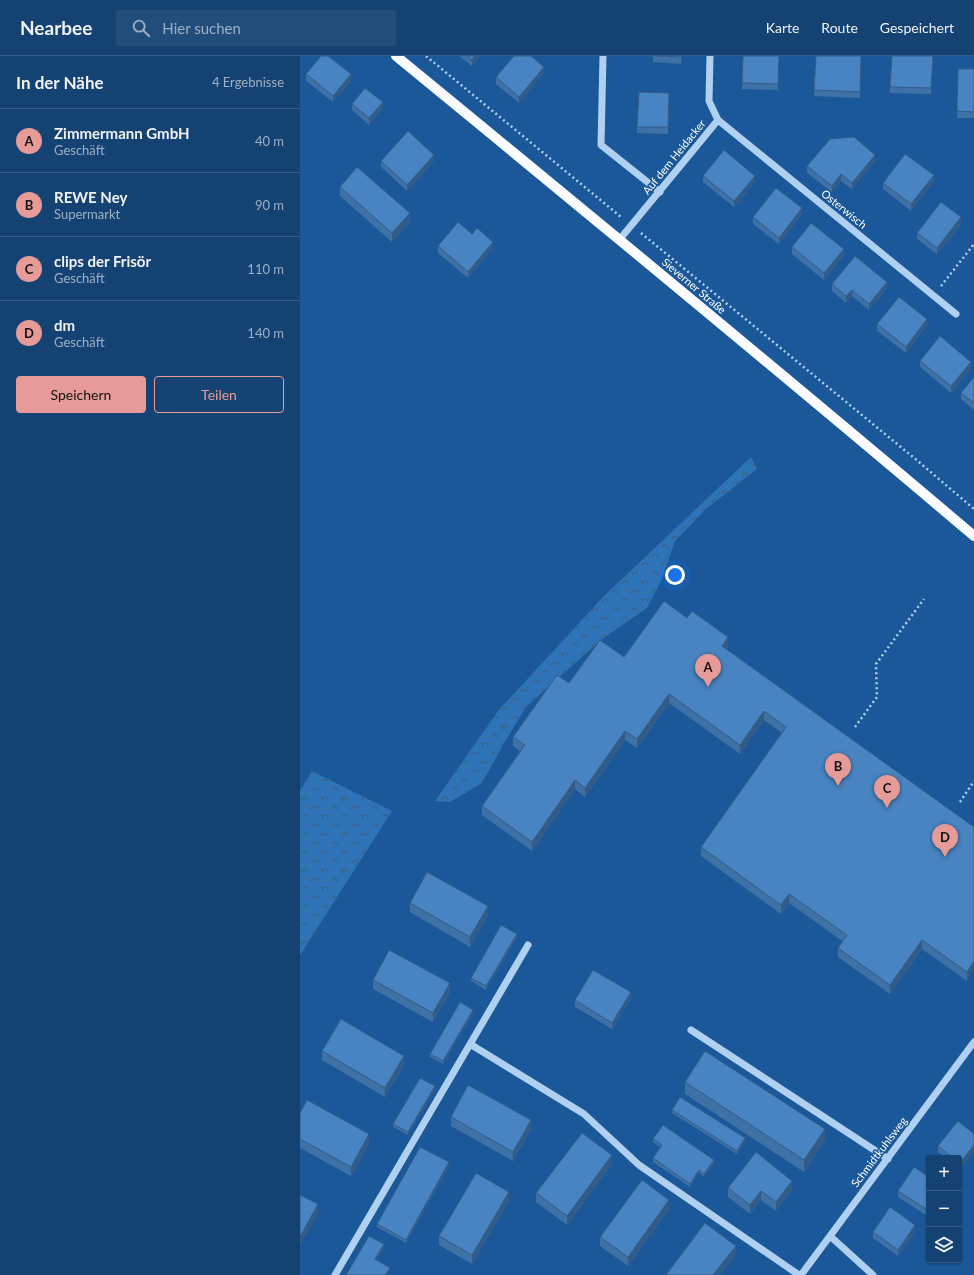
<!DOCTYPE html>
<html lang="de">
<head>
<meta charset="utf-8">
<style>
	:root { --surface:#144273; --page:#214d7b; --text:#f1f3f6; --muted:#9db0c4; --line:#335b85; --accent:#e69b98 }
	body { margin:0; font-family:Lato,sans-serif; background:var(--page); color:var(--text) }
	.controls { position:absolute; right:12px; bottom:12px; display:grid; overflow:hidden; border-radius:4px; box-shadow:0 1px 3px #0004 }
	.controls button { width:36px; height:36px; display:grid; place-items:center; padding:0; border:0; border-bottom:1px solid var(--line); background:var(--surface); color:var(--text); font:20px sans-serif }
	.you { position:absolute; left:375px; top:519px; width:14px; height:14px; margin:-10px; border:3px solid #fff; border-radius:50%; background:#1a73e8; box-shadow:0 0 0 6px #1a73e833 }
	.badge { display:grid; place-items:center; width:26px; height:26px; border-radius:50%; background:var(--accent); color:#111; font-size:13px; font-weight:700 }
	.pin { position:absolute; translate:-50% -33px; filter:drop-shadow(0 1px 2px #0008) }
	.pin::after { content:''; position:absolute; top:21px; width:14px; height:12px; background:inherit; clip-path:polygon(0 0,100% 0,50% 100%) }
	.list { margin:0; padding:0; list-style:none }
	h2 { display:flex; justify-content:space-between; align-items:center; height:52px; margin:0; padding:0 16px; font-size:17px }
	h2 small { font-size:13px; font-weight:400; color:var(--muted) }
	.list li { display:grid; grid-template-columns:26px 1fr auto; gap:12px; align-items:center; box-sizing:border-box; height:64px; padding:0 16px; border-top:1px solid var(--line) }
	.list b { display:block; font-size:15px; white-space:nowrap }
	.list p { margin:0; font-size:13px; white-space:nowrap; color:var(--muted) }
	.list em { font-size:13px; font-style:normal; color:var(--muted) }
	.actions { display:flex; gap:8px; padding:12px 16px }
	.actions a { flex:1; padding:9px 0; border:1px solid var(--accent); border-radius:4px; text-align:center; font-size:14px; color:var(--accent) }
	.actions .main { background:var(--accent); color:#111 }
	.icon { flex:none; width:22px; height:22px; fill:none; stroke:currentColor; stroke-width:2; stroke-linecap:round; stroke-linejoin:round }
	.map { position:relative; flex:none; width:674px; height:1219px; overflow:hidden }
	header { display:flex; align-items:center; gap:24px; box-sizing:border-box; height:56px; padding:0 20px; background:var(--surface); border-bottom:1px solid var(--line) }
	header strong { font-size:19px }
	nav { display:flex; gap:22px; margin-inline-start:auto; font-size:14px }
	.search { width:280px; height:36px; background:var(--page); display:flex; align-items:center; gap:10px; box-sizing:border-box; padding:0 14px; border-radius:4px; color:var(--muted); font-size:15px }
	main { display:flex }
	aside { flex:1; background:var(--surface) }
	.map>svg:first-child { display:block }
	.forest { fill:url(#forest-crowns) }
	.lines { fill:none; stroke-linecap:round; stroke-linejoin:round }
	.path { stroke:#b0d0f1; stroke-width:2.5; stroke-dasharray:2 3; stroke-linecap:butt }
	.minor { stroke:#b0d0f1; stroke-width:7 }
	.major { stroke:#fafcff; stroke-width:10 }
	.wall { fill:#3e72a6 }
	.shaded-wall { fill:#325c87 }
	.building { fill:#4884c1; stroke:#325c87 }
	.labels { text-anchor:middle; stroke-width:3; stroke-linejoin:round; paint-order:stroke }
	.street-label { font-size:11px; fill:#fff; stroke:#1a5899 }
</style>
</head>
<body>
<header>
<strong>Nearbee</strong>
<div class="search"><svg class="icon" aria-label="search" viewBox="0 0 24 24"><circle cx="10" cy="10" r="6"/><path d="M15 15l6 6"/></svg>Hier suchen</div>
<nav><a>Karte</a><a>Route</a><a>Gespeichert</a></nav>
</header>
<main>
<aside>
<h2>In der Nähe<small>4 Ergebnisse</small></h2>
<ul class="list">
<li><span class="badge">A</span><div><b>Zimmermann GmbH</b><p>Geschäft</p></div><em>40 m</em></li>
<li><span class="badge">B</span><div><b>REWE Ney</b><p>Supermarkt</p></div><em>90 m</em></li>
<li><span class="badge">C</span><div><b>clips der Frisör</b><p>Geschäft</p></div><em>110 m</em></li>
<li><span class="badge">D</span><div><b>dm</b><p>Geschäft</p></div><em>140 m</em></li>
</ul>
<div class="actions"><a class="main">Speichern</a><a>Teilen</a></div>
</aside>
<div class="map">
<svg width="674" height="1219" viewBox="0 0 674 1219">
	<defs>
		<pattern id="forest-crowns" width="20" height="18" patternUnits="userSpaceOnUse"><rect width="20" height="18" fill="#2e73b6"/><path d="M2 6a3 3 0 1 1 6 0M12 15a3 3 0 1 1 6 0" fill="none" stroke="#3e5e7c"/></pattern>
	</defs>
	<rect width="100%" height="100%" fill="#1a5899"/>
	<path class="forest" d="M451 401 457 413 407 452 375 485 361 525 347 552 301 584 226 651 203 689 182 727 150 746 135 745 198 655 303 541Z
		M12 715 92 755 0 899V735Z"/>
	<g class="lines">
		<path class="path" d="M126 0 321 161
			M341 177 619 406 674 453
			M641 230 674 188
			M555 671 577 641 576 608 624 543
			M660 746 674 725"/>
		<path class="minor" d="M303 0 301 89 360 136
			M418 64 656 258
			M320 183 418 64 409 45 410 0
			M391 974 588 1103
			M170 988 284 1058 339 1109 499 1219
			M530 1180 573 1219
			M35 1219 228 889
			M501 1219 674 986"/>
		<path class="major" d="M96 0C290 159 483 318 674 480"/>
	</g>
	<path class="wall" d="M159 0H180L172 10Z
		M353 0H382L381 8 353 6Z
		M443 0H479L478 34 442 33Z
		M516 0H561L560 42 514 40Z
		M633 0 631 38 590 37V31Z
		M658 13H674V62H657Z
		M244 17 219 47 196 28V21Z
		M6 18 51 25 33 46 6 25Z
		M369 37 368 78 337 77V71Z
		M52 48 83 52 69 69 52 54Z
		M81 105H134L107 135 81 111Z
		M575 105 552 133 541 125 532 136 507 117V110Z
		M403 120 455 126 434 151 403 126Z
		M634 125 611 155 583 133V127Z
		M40 131 110 166 92 186 40 140Z
		M502 158 479 188 453 168V161Z
		M661 168 637 198 617 183V177Z
		M172 178 193 192 168 222 138 197V190Z
		M492 191 544 199 524 224 492 198Z
		M532 228 587 232 569 254 552 240 546 247 532 235Z
		M577 268 627 269 606 297 577 275Z
		M620 305 671 312 651 337 620 311Z
		M674 321V354L661 343V337Z
		M387 562 428 591 426 594 674 771 667 925 622 893 590 938 538 901V892L542 885 489 847 481 858 401 800V791L482 677 464 664 440 698 369 647 337 692 325 684 285 741 275 733 232 795 182 759V750L220 695 213 690V681L269 627 324 601Z
		M110 847 188 859 170 891 110 856Z
		M217 881 186 934 171 925V922Z
		M73 924 150 936 133 966 73 933Z
		M331 942 312 973 275 951V944Z
		M173 957 143 1008 130 1001V998Z
		M22 995 104 1009 85 1041 22 1004Z
		M385 1026 525 1084 504 1116 385 1038Z
		M135 1034 108 1079 93 1071V1068Z
		M372 1054 445 1085 437 1098 372 1057Z
		M0 1057 69 1087 51 1120 0 1092Z
		M151 1061 231 1073 213 1105 151 1070Z
		M674 1078V1095L660 1113H659V1102H645L638 1096V1090Z
		M353 1083 414 1107 404 1121 399 1117 390 1131 353 1106V1102L360 1091 353 1086Z
		M312 1108 267 1169 236 1146V1137Z
		M149 1110 106 1187 77 1171V1168Z
		M629 1121V1161L598 1141V1135Z
		M428 1132 492 1134 476 1155 461 1144 450 1158 428 1141Z
		M209 1145 172 1208 139 1189V1180Z
		M369 1153 328 1210 300 1190V1181Z
		M615 1175 598 1200 573 1182V1176Z"/>
	<path class="shaded-wall" d="M175 0H180L172 10V4Z
		M244 11V17L219 47V41Z
		M51 18V25L33 46V40Z
		M83 46V52L69 69V62Z
		M134 99V105L107 135V129Z
		M575 99V105L552 133V127Z
		M541 118V125L532 136V130Z
		M634 119V125L611 155V148Z
		M455 120V126L434 151V145Z
		M502 152V158L479 188V182Z
		M110 157V166L92 186V177Z
		M661 161V168L637 198V192Z
		M193 186V192L168 222V216Z
		M544 193V199L524 224V217Z
		M587 226V232L569 254V248Z
		M552 234V240L546 247V240Z
		M627 263V269L606 297V291Z
		M671 306V312L651 337V330Z
		M428 581V591L422 600V590Z
		M369 638V647L337 692V683Z
		M464 655V664L440 698V689Z
		M325 675V684L285 741V732Z
		M275 724V733L232 795V786Z
		M489 838V847L481 858V849Z
		M188 850V859L170 891V881Z
		M217 878V881L186 934V930Z
		M622 884V893L590 938V929Z
		M674 905V914L667 925V916Z
		M150 927V936L133 966V957Z
		M331 936V942L312 973V967Z
		M173 954V957L143 1008V1005Z
		M104 1000V1009L85 1041V1032Z
		M135 1030V1034L108 1079V1076Z
		M231 1064V1073L213 1105V1096Z
		M525 1073V1084L504 1116V1104Z
		M69 1078V1087L51 1120V1111Z
		M445 1082V1085L437 1098V1095Z
		M674 1089V1095L660 1113V1107Z
		M312 1099V1108L267 1169V1160Z
		M414 1104V1107L404 1121V1118Z
		M149 1106V1110L106 1187V1184Z
		M399 1114V1117L390 1131V1128Z
		M492 1125V1134L476 1155V1146Z
		M461 1135V1144L450 1158V1149Z
		M209 1136V1145L172 1208V1199Z
		M369 1144V1153L328 1210V1201Z
		M18 1148V1157L0 1190V1181Z
		M615 1169V1175L598 1200V1194Z
		M84 1188V1191L75 1207V1203Z
		M436 1190V1199L420 1219H413Z
		M90 1212V1215L87 1219H85Z"/>
	<path class="building" d="M21 0H28L51 18 33 40 6 18Z
		M167 0H175L172 4Z
		M214 0H231L244 11 219 41 196 21Z
		M356 0H382L381 1Z
		M443 0H479L478 28 442 27Z
		M516 0H561L560 36 514 34Z
		M592 0H633L631 32 590 31Z
		M658 13H674V56L657 55Z
		M65 32 83 46 69 62 52 48Z
		M339 36 369 37 368 71H337Z
		M108 75 134 99 107 129 81 105Z
		M554 81 575 99 552 127 541 118 532 130 507 110 530 83Z
		M424 94 455 120 434 145 403 120Z
		M605 98 634 119 611 148 583 127Z
		M57 111 110 157 92 177 40 131Z
		M476 132 502 152 479 182 453 161Z
		M641 146 661 161 637 192 617 177Z
		M158 166 172 178 177 172 193 186 168 216 138 190Z
		M511 167 544 193 524 217 492 191Z
		M555 200 587 226 569 248 552 234 546 240 532 228Z
		M599 241 627 263 606 291 577 268Z
		M640 280 671 306 651 330 620 305Z
		M674 321V347L661 337Z
		M364 545 387 562 392 555 428 581 422 590 674 771V905L667 916 622 884 590 929 538 892 547 879 489 838 481 849 401 791 486 671 464 655 440 689 369 638 337 683 325 675 285 732 275 724 232 786 182 750 225 689 213 681 257 619 269 627 300 584 324 601Z
		M127 816 188 850 170 881 110 847Z
		M201 869 217 878 186 930 171 922Z
		M89 894 150 927 133 957 73 924Z
		M293 914 331 936 312 967 275 944Z
		M160 946 173 954 143 1005 130 998Z
		M41 963 104 1000 85 1032 22 995Z
		M405 995 525 1073 504 1104 385 1026Z
		M120 1022 135 1030 108 1076 93 1068Z
		M168 1029 231 1064 213 1096 151 1061Z
		M380 1041 445 1082 437 1095 372 1054Z
		M7 1044 69 1078 51 1111 0 1083V1057Z
		M658 1065 674 1078V1089L660 1107 659 1106V1102H653L638 1090Z
		M363 1069 414 1104 404 1118 399 1114 390 1128 353 1102 362 1089 353 1083Z
		M282 1077 312 1099 267 1160 236 1137Z
		M120 1091 149 1106 106 1184 77 1168Z
		M456 1096 492 1125 476 1146 461 1135 450 1149 428 1132Z
		M614 1111 629 1121V1155L598 1135Z
		M176 1117 209 1136 172 1199 139 1180Z
		M342 1124 369 1144 328 1201 300 1181Z
		M0 1139 18 1148 0 1181Z
		M590 1151 615 1169 598 1194 573 1176Z
		M405 1167 436 1190 413 1219H366Z
		M69 1180 84 1188 75 1203 90 1212 85 1219H46Z"/>
	<g class="labels">
		<g class="street-label">
			<text transform="translate(374 101) rotate(-51)" y="4">Auf dem Heidacker</text>
			<text transform="translate(544 153) rotate(39)" y="4">Osterwisch</text>
			<text transform="translate(394 230) rotate(40)" y="4">Sieverner Straße</text>
			<text transform="translate(579 1096) rotate(-53)" y="4">Schmidtkuhlsweg</text>
		</g>
	</g>
</svg>
<div class="controls">
<button>+</button>
<button>−</button>
<button><svg class="icon" aria-label="layers" viewBox="0 0 24 24"><path d="M12 4l9 5-9 5-9-5zM3 14l9 5 9-5"/></svg></button>
</div>
<div class="you"></div>
<div class="pin badge" style="left:408px;top:631px">A</div>
<div class="pin badge" style="left:538px;top:730px">B</div>
<div class="pin badge" style="left:587px;top:752px">C</div>
<div class="pin badge" style="left:645px;top:801px">D</div>
</div>
</main>
</body>
</html>
